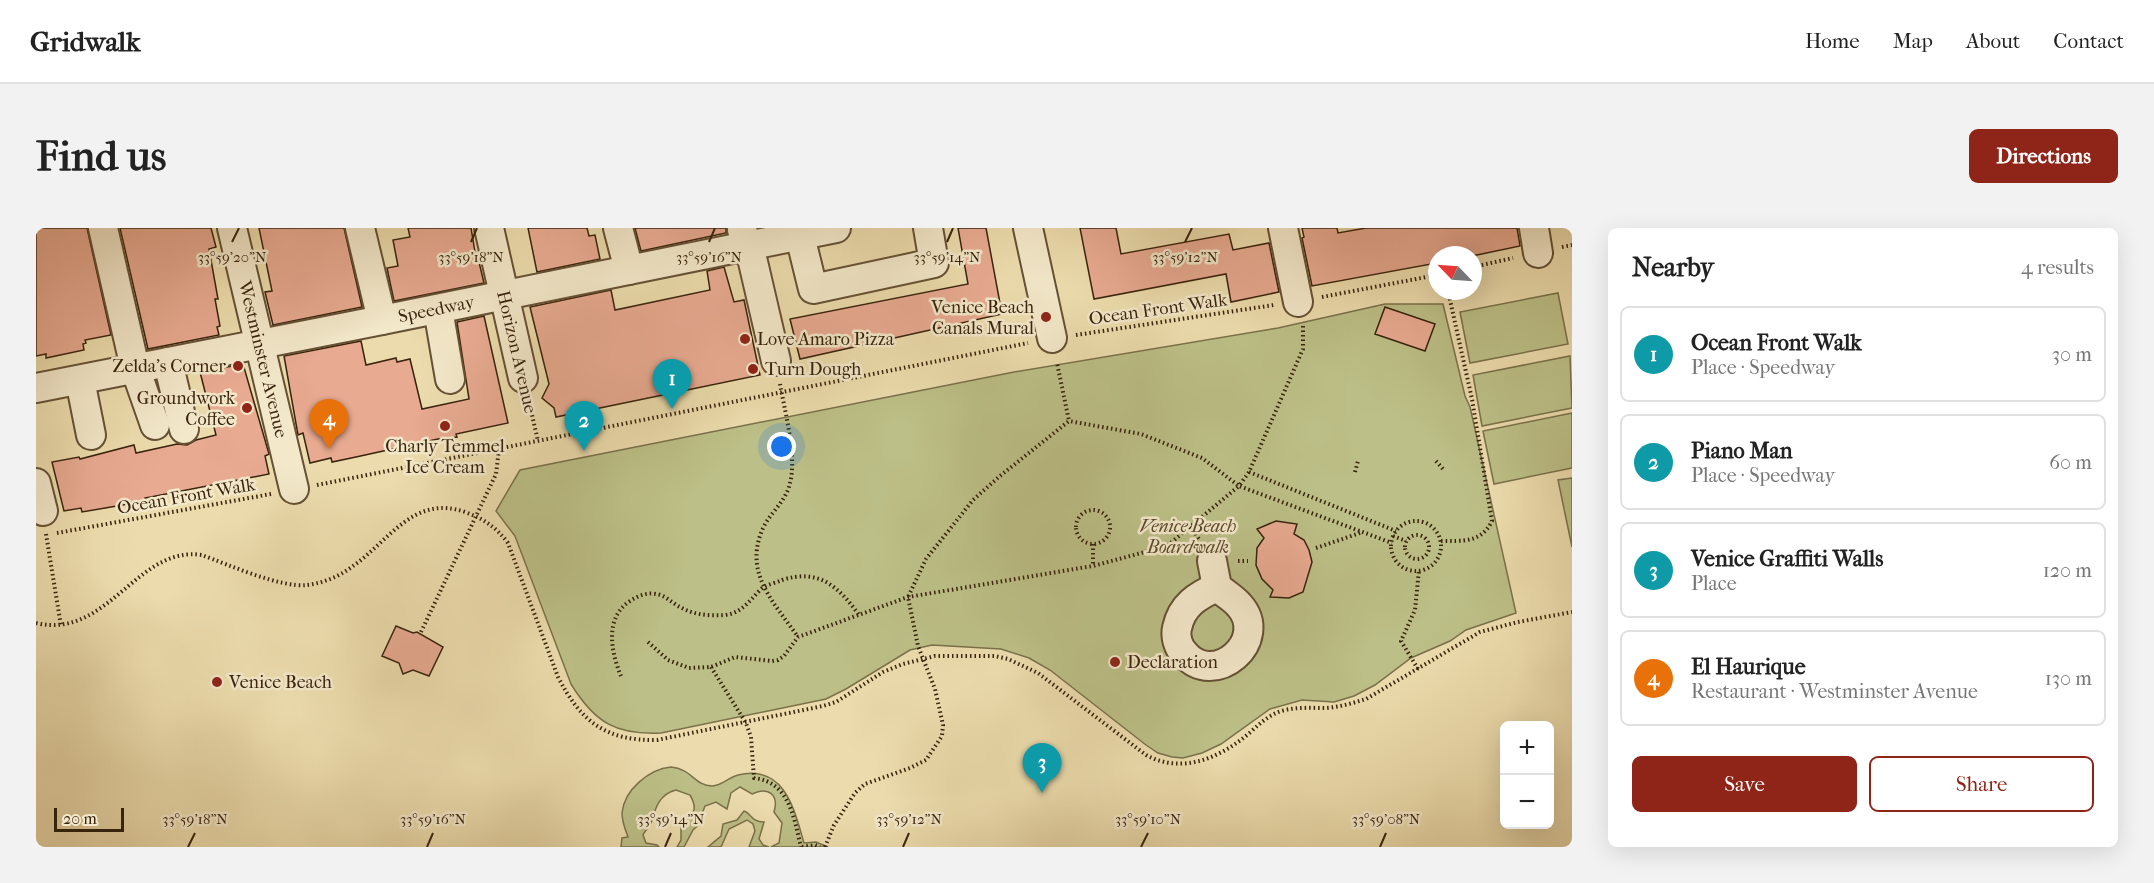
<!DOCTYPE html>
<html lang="en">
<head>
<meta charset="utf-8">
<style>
	:root { --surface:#fff; --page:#f2f2f2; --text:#222; --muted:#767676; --line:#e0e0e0; --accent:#8f2418 }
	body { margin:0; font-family:"IM FELL French Canon",serif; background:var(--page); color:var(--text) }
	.controls { position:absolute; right:18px; bottom:18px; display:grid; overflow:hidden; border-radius:9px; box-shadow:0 6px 24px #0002 }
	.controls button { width:54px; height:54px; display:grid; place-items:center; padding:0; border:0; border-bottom:2px solid var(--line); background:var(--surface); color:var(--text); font:30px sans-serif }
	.compass { position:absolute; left:1392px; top:18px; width:54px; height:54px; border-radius:50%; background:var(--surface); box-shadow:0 6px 24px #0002; rotate:295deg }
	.scale { position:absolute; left:18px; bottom:15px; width:70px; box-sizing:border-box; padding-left:6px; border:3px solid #38230c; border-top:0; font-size:16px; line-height:21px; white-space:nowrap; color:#38230c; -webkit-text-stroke:4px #f3e8ca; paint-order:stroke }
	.you { position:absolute; left:746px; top:219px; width:21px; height:21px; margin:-15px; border:4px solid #fff; border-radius:50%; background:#1a73e8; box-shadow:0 0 0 9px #1a73e833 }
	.badge { display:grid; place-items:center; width:39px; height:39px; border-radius:50%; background:var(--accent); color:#fff; font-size:20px; font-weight:700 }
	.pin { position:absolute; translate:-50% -50px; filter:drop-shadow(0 2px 3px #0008) }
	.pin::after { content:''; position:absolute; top:32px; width:21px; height:18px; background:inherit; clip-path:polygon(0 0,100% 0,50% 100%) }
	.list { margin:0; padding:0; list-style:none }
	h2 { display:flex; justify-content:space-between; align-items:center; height:78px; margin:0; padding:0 24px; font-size:26px }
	h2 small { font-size:20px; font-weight:400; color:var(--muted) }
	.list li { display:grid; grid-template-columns:39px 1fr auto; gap:18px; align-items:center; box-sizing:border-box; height:96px; margin:0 12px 12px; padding:0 12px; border:2px solid var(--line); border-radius:9px }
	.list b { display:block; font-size:22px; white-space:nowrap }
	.list p { margin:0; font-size:20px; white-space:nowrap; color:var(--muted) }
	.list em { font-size:20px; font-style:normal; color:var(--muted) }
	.actions { display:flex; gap:12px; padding:18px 24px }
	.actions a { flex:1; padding:14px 0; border:2px solid var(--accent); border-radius:9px; text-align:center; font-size:21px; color:var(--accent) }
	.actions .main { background:var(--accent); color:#fff }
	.map { position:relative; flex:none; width:1536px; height:619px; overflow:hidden; border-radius:9px }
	header { display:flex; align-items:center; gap:36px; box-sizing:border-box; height:84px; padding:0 30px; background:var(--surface); border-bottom:2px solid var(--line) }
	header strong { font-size:28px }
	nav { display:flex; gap:33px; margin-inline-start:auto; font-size:21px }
	.intro { display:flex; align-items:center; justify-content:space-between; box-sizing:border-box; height:144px; padding:0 36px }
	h1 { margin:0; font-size:42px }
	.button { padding:15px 27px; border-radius:9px; background:var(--accent); color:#fff; font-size:21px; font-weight:700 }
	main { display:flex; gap:36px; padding:0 36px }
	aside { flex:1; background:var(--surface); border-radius:9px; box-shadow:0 6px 24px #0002 }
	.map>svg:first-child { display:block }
	.green { fill:#bcbf87; stroke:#7a714a; stroke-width:1.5 }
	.building { fill:#e8aa91; stroke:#38230c; stroke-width:1.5 }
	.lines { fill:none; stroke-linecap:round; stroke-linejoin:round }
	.minor-casing { stroke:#655134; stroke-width:32 }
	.path { stroke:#38230c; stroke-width:4; stroke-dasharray:1.5 3; stroke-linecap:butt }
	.minor { stroke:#f3e8ca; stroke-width:28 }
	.ticks { fill:none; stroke:#38230c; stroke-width:2 }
	.poi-dot { fill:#8f2418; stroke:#f3e8ca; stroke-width:2 }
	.labels { text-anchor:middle; stroke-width:5; stroke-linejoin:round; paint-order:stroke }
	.poi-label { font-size:18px; fill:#38230c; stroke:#f3e8ca; text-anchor:start }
	.street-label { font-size:18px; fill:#38230c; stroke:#f3e8ca }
	.park-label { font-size:18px; font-style:italic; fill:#594a2b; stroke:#f3e8ca }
	.ticks-label { font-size:15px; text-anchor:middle; fill:#38230c; stroke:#f3e8ca; stroke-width:5; stroke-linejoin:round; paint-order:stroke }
</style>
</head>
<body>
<header>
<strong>Gridwalk</strong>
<nav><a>Home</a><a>Map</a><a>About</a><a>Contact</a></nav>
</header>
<div class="intro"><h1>Find us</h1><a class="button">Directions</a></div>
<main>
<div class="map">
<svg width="1536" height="619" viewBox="0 0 1536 619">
	<rect width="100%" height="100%" fill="#ecdcad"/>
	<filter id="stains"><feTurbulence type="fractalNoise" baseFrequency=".00333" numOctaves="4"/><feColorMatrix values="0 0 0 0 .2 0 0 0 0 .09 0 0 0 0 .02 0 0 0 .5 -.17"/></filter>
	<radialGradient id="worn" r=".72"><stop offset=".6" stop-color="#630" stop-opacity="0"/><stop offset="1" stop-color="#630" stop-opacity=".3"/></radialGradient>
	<path class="green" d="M1522 65 1532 116 1434 135 1424 84Z
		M1349 76H1407L1429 168 1434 179 1480 385 1430 402 1414 413 1375 430 1339 457 1318 468 1298 474 1266 472 1234 481 1185 516 1166 525 1147 530 1136 529 1122 525 1110 517 1014 442 993 430 965 421 896 417 874 422 810 461 790 471 625 505C580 507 559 495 535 456L479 308 460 283 484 242 978 144 1242 100Z
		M1534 128 1536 180 1446 198 1437 147Z
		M1536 185V240L1458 256 1447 203Z
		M1536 250V319L1522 252Z
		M635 539C656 541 659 558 676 558 686 558 693 549 702 547 749 536 758 581 768 615L780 614 792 619H735L743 615 746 595 738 584C743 567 733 558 716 566L704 559 695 565 691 581 680 574 669 578 666 586 667 593 657 602 648 619H641L645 612V600C652 587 665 586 654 567L640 562C623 566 619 581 615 595 613 600 609 602 607 607L610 615 621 617 623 619H585L586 610 592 609C589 601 586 594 586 585 588 562 613 541 635 539Z
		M708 583C715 585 715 594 728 594L723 611 727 617 733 619H713L719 603 717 596 711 592 693 601 685 619H672L685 608 687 596 701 592Z"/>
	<path class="building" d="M0 0H51L75 107 49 112 50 115 47 116 48 122 10 130V126L0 128Z
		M84 0H175L180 19 173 21 182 71H179L184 98 181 99 183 107 112 121Z
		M223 0H308L326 79 237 97 229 64 236 63Z
		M372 0H435L440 30H442L448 55 358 73 351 40 362 38 357 12 374 9Z
		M492 0H551L553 8 559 7 564 31 501 44Z
		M599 0H690V5L605 23Z
		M922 0H950L966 86 764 131 754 91 932 56Z
		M1044 0H1080L1085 26 1193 6 1197 22 1233 15 1243 64 1195 74 1190 46 1058 71Z
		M1266 0H1301L1302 5 1330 0H1481L1484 18 1441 27H1401V35L1276 58 1266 10 1268 9Z
		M688 39 698 74 708 72 724 147 520 189 518 180 506 170 513 156 494 79 575 62 579 82 674 62 671 43Z
		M1349 79 1399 96 1389 123 1339 106Z
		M448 88 472 195 420 206 421 209 402 211 320 229 296 234 295 230 274 235 267 205 262 207 248 128 325 113 330 137 360 130 361 134 374 131 386 181 433 171 421 94Z
		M207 136 233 226 229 228 233 246 109 270 110 273 46 284 45 280 28 283 16 234 43 229 44 231 98 217 100 225 141 216 151 217 160 212 180 207 164 144Z
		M1240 293 1261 296 1258 306 1268 312 1273 322 1276 334 1267 364 1253 370 1234 369 1237 362 1226 351 1220 337 1221 320 1228 310 1221 301Z
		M360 398 377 405 381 404 407 419 393 448 377 442 367 446 363 435 346 428Z"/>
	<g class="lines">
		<defs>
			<g id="minor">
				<path d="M67 0 99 140 119 197"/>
				<path id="s1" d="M196 0 258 261"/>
				<path d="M324 0 346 92"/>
				<path d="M453 0 487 150"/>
				<path d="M582 0 593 42"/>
				<path d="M992 0 1016 110"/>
				<path d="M1247 0 1262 74"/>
				<path d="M1498 0 1502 25"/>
				<path d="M706 2 717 34 740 133"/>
				<path d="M764 8 777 61 898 35 892 0"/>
				<path d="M402 81 414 151"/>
				<path d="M132 134 148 201"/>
				<path d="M44 152 55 207"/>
				<path id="s2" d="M0 160 346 92 800 0"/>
				<path d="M0 255 7 283"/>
				<path d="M1176 333 1181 359C1188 365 1197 370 1203 377 1235 412 1178 462 1148 425 1142 419 1139 408 1141 400 1146 377 1161 368 1181 359"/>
			</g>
		</defs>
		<use href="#minor" class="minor-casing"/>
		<path class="path" d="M1526 19 1536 17
			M1437 39 1477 30
			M1286 69 1401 47
			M1267 98V121L1213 244 1203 258 1356 315
			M1040 107 1238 77
			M744 156C749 184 761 229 754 255 750 273 736 283 728 298 706 344 737 373 762 409
			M493 174 502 213
			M1400 233 1407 241
			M1213 244 1360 303
			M1319 244 1322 233
			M281 257 992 115
			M1040 299a17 17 0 1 1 34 0a17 17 0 1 1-34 0Z
			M1355 318a25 25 0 1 1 50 0a25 25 0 1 1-50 0Z
			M1155 298 1164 313
			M21 305 235 266
			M10 306 25 398
			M1369 319a12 12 0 1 1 24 0a12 12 0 1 1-24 0Z
			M1357 308 1370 313
			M1405 313C1427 313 1445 315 1456 293L1436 171 1412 63
			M1057 316V338
			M1280 320 1324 305
			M1202 333H1212
			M0 395C72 412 101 317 166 327 193 337 245 360 271 357 288 355 304 348 317 338 353 313 378 266 429 284 448 291 460 299 472 315L522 449C545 494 570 513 621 512L787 478 800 474 847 444 867 436 899 428H959L972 431 1002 445 1110 527C1145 546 1182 531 1211 507 1223 497 1232 486 1249 482 1262 479 1276 480 1290 480 1304 479 1317 475 1330 471L1444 404 1482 394 1536 384
			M385 404 460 246 463 221
			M612 414 632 432 653 440 675 439 699 429 736 433 742 432 748 428 762 409 872 369 1057 338 1131 318 1203 258 1166 230 1105 206 1033 193
			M675 439 710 495 715 509 718 550C754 554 758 591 765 619
			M1382 441 1365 413 1379 382 1383 342
			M585 448C575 424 568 390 594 373 602 368 611 364 620 366 629 367 636 375 644 379 658 387 673 388 689 387 706 385 714 372 725 361 731 356 740 355 746 352 783 340 803 359 823 387
			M766 619 779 617 784 619
			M789 619 798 597 819 565 829 556 874 540 890 532 906 508 907 497 899 461 882 418 872 369 890 331 937 272 964 248 1033 193 1021 135"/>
		<use href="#minor" class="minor"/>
	</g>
	<path class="ticks" d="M196 14 203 0M435 14 441 0M673 14 679 0M911 14 917 0M1149 14 1156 0M152 619 159 605M391 619 397 605M629 619 635 605M867 619 873 605M1105 619 1112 605M1344 619 1350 605"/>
	<g class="poi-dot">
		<circle cx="1010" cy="89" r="6"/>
		<circle cx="709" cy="111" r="6"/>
		<circle cx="202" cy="138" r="6"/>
		<circle cx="717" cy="141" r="6"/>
		<circle cx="211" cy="180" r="6"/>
		<circle cx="409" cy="198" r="6"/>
		<circle cx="1079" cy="434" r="6"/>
		<circle cx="181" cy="454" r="6"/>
	</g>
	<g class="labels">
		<g class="poi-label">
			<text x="998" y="85" text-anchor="end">Venice Beach<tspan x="998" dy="21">Canals Mural</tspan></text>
			<text x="721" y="117">Love Amaro Pizza</text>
			<text x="190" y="144" text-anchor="end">Zelda's Corner</text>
			<text x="729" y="147">Turn Dough</text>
			<text x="199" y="176" text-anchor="end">Groundwork<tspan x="199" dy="21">Coffee</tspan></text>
			<text x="409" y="224" text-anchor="middle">Charly Temmel<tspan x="409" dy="21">Ice Cream</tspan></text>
			<text x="1091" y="440">Declaration</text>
			<text x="193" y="460">Venice Beach</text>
		</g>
		<g class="street-label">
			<text dy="6" stroke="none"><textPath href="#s2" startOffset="408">Speedway</textPath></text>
			<text transform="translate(1122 81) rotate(-8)" y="6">Ocean Front Walk</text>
			<text transform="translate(481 124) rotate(77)" y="6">Horizon Avenue</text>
			<text dy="6" stroke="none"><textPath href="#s1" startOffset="135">Westminster Avenue</textPath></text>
			<text transform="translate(150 268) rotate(-10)" y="6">Ocean Front Walk</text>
		</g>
		<g class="park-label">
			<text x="1152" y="304">Venice Beach<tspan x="1152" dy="21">Boardwalk</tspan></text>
		</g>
	</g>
	<g class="ticks-label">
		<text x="196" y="34">33°59'20"N</text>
		<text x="435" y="34">33°59'18"N</text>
		<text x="673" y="34">33°59'16"N</text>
		<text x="911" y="34">33°59'14"N</text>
		<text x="1149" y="34">33°59'12"N</text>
		<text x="159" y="596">33°59'18"N</text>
		<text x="397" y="596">33°59'16"N</text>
		<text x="635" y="596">33°59'14"N</text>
		<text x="873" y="596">33°59'12"N</text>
		<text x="1112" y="596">33°59'10"N</text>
		<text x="1350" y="596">33°59'08"N</text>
	</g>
	<rect width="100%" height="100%" filter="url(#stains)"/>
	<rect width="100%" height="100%" fill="url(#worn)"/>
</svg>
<div class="controls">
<button>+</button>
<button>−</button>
</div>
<svg class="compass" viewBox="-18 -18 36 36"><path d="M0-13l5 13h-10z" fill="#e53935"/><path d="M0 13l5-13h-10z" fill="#767676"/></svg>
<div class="scale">20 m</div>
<div class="you"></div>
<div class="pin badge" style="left:636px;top:181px;background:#0f9aa8">1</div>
<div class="pin badge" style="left:548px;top:223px;background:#0f9aa8">2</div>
<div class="pin badge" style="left:1006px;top:565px;background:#0f9aa8">3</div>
<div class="pin badge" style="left:293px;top:221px;background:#e8710a">4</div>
</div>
<aside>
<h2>Nearby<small>4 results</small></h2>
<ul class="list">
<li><span class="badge" style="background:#0f9aa8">1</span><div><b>Ocean Front Walk</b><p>Place · Speedway</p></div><em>30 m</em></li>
<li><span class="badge" style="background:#0f9aa8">2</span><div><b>Piano Man</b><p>Place · Speedway</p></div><em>60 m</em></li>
<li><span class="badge" style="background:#0f9aa8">3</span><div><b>Venice Graffiti Walls</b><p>Place</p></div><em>120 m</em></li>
<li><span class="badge" style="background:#e8710a">4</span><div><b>El Haurique</b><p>Restaurant · Westminster Avenue</p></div><em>130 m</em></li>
</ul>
<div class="actions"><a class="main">Save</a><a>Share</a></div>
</aside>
</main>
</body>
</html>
